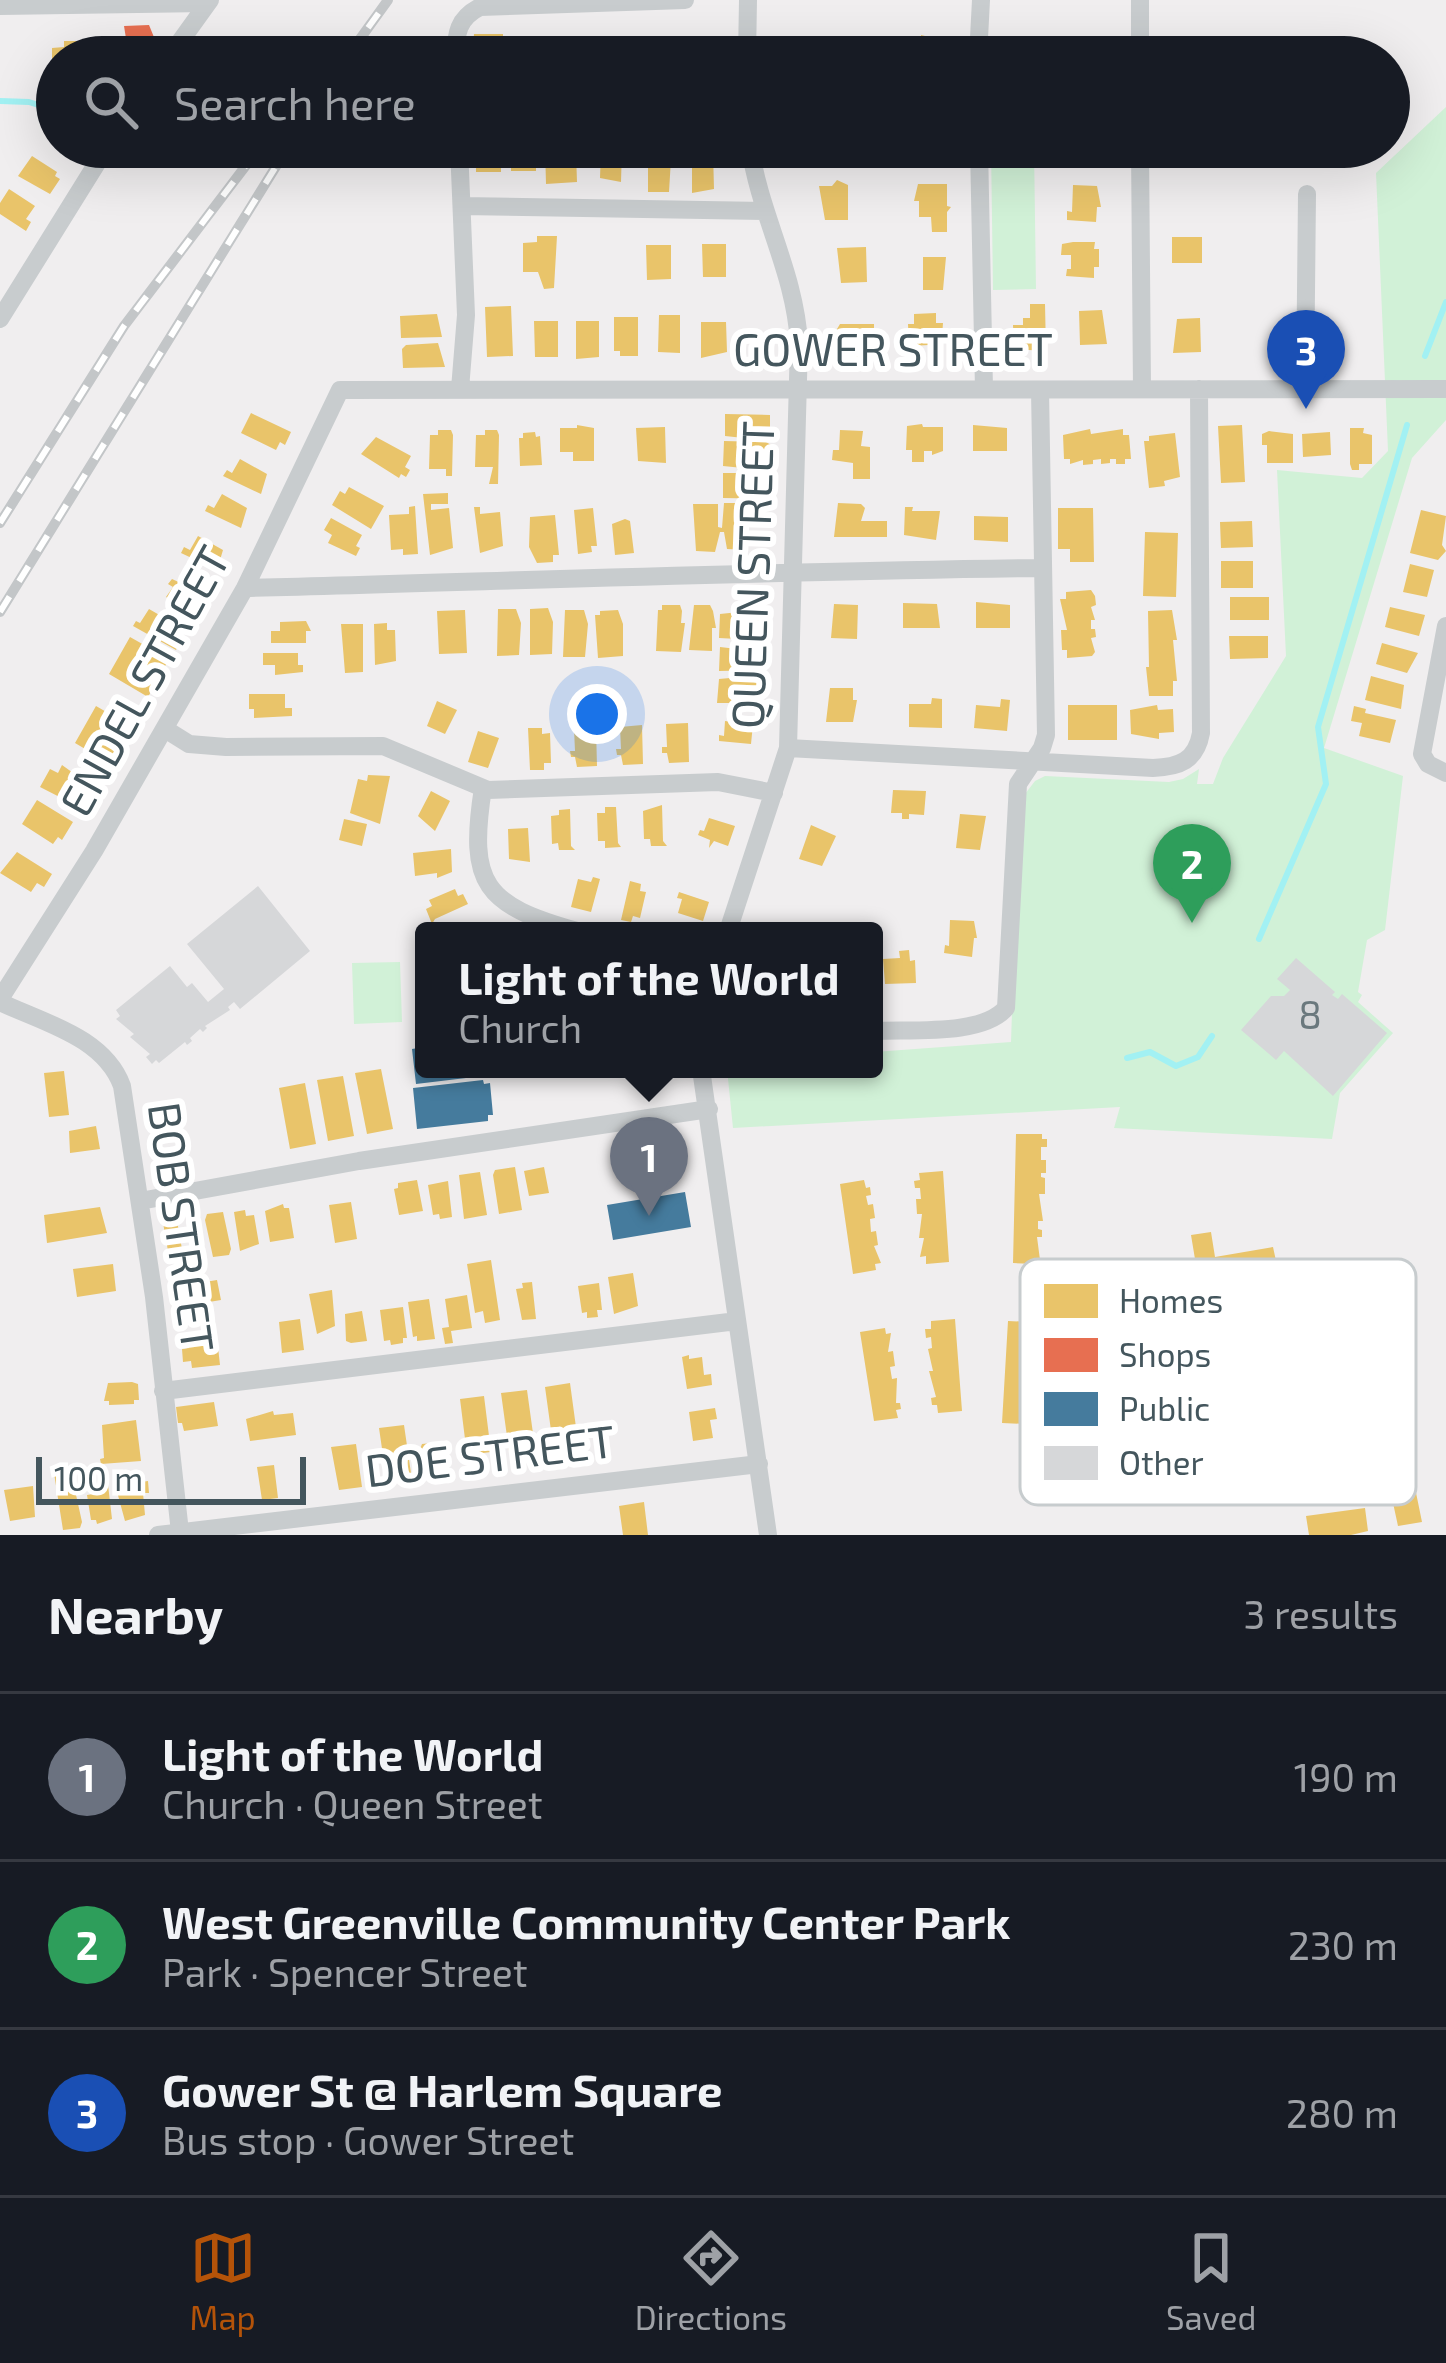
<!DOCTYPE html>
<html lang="en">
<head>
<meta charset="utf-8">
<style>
	:root { --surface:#171b24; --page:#20242c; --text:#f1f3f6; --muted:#9ea1a6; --line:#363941; --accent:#b45309 }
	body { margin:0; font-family:"Exo 2",sans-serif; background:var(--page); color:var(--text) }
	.scale { position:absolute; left:36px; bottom:30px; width:270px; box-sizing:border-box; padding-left:12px; border:6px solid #44565d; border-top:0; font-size:33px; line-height:42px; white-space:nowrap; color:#44565d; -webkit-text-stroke:9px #fff; paint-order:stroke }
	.you { position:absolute; left:597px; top:714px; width:42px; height:42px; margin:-30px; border:9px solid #fff; border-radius:50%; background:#1a73e8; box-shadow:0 0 0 18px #1a73e833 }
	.badge { display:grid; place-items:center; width:78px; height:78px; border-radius:50%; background:var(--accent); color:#fff; font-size:39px; font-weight:700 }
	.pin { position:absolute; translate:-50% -99px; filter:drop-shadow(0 3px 6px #0008) }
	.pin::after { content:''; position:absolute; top:63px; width:42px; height:36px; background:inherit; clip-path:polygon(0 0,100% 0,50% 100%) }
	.popup { position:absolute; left:415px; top:922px; width:468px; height:156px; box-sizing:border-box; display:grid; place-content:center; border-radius:12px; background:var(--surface); filter:drop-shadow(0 3px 9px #0005); font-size:39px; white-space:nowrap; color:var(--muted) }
	.popup b { font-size:45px; color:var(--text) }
	.popup::after { content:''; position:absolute; left:50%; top:100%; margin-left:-24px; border:24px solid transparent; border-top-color:var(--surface) }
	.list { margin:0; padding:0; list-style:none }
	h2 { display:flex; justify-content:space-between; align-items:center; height:156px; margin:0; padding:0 48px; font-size:51px }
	h2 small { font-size:39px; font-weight:400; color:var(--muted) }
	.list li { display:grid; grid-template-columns:78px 1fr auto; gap:36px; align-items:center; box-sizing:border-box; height:168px; padding:0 48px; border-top:3px solid var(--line) }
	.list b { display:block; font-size:45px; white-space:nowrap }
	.list p { margin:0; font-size:39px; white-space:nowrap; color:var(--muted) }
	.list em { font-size:39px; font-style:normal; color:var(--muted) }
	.icon { flex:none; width:66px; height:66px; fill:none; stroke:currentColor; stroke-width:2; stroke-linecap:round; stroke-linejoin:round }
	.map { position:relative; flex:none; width:1446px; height:1535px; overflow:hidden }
	.search { position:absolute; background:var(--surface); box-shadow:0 12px 48px #0002; left:36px; right:36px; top:36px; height:132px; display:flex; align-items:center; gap:30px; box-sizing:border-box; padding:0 42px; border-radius:66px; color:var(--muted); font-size:45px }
	.sheet { height:660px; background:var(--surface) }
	nav { display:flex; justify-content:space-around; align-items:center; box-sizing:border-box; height:168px; border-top:3px solid var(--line); background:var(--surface); font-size:33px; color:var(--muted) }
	nav a { display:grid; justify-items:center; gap:6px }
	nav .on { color:var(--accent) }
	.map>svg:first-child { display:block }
	.green { fill:#d1f1d7 }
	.homes { fill:#e9c46a }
	.shops { fill:#e76f51 }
	.public { fill:#457b9d }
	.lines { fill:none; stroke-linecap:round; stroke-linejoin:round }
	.stream { stroke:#a2f1f3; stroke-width:6 }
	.building { fill:#d6d7d9 }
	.street { stroke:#c8ccce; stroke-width:18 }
	.rail-casing { stroke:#c3c6c8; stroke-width:10 }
	.rail { stroke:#fff; stroke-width:6; stroke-dasharray:18; stroke-linecap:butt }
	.labels { text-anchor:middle; stroke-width:12; stroke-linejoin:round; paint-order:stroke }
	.number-label { font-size:39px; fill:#6a787d }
	.street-label { font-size:45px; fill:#44565d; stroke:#fff }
	.key { fill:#fff; stroke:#c7ccce; stroke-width:3 }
	.key-label { font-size:33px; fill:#44565d }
</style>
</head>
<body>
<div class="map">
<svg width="1446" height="1535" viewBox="0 0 1446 1535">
	<rect width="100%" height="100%" fill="#f0eeef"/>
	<path class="green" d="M1446 107V420L1412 458 1324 748 1403 776 1385 930 1367 940 1358 992 1362 995 1358 1002 1393 1033 1340 1093 1332 1139 1114 1128 1120 1107 733 1128 727 1069H874V1052L1011 1042 1016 891 1025 794 1035 781 1045 776 1169 782 1183 779 1199 769 1197 784H1213L1223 758 1286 656 1277 470 1362 478 1388 451 1376 173Z
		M991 147H1034L1036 289 993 290Z
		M400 962 402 1022 354 1024 352 963Z"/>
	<path class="homes" d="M474 34H503V57H472Z
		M921 35 933 38V57H899V38H921Z
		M673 36V57H649L648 37Z
		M64 41H82L83 57H57V72H52V48L64 47Z
		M476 147H501V172H476Z
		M511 147H536V171H511Z
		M545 147 576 153 577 182 546 184Z
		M601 147H622L621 182 600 178Z
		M1178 147H1210L1209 160 1177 159Z
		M692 151H713L714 189 692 193Z
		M32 156 57 172 55 176 60 179 50 194 18 176Z
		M648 159H671L669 192H648Z
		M837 180 848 185V220H825L819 186H832Z
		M918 184H947V206L951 207 947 212V232H932L931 217H919V201H914Z
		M1073 185 1097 186 1101 207H1097L1096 222 1067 220V211L1072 212Z
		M9 189 35 206 26 219 31 222 26 231 0 214V203Z
		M537 236H557L554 288 544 289 538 272H523V243L537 242Z
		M1172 237H1202V263H1172Z
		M1073 242H1095L1094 249H1099V267H1094V278L1066 276 1067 269H1071V255H1061L1062 244Z
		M702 244H726V277H703Z
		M646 245H671V279L647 280Z
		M866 247 867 282 841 283 837 248Z
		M923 257H946L943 290H923Z
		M1030 304H1045L1046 351 1014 349 1013 325H1023V318H1030Z
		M511 306 513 356 487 357 485 307Z
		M1102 310 1107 344 1080 345 1079 311Z
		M936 313V323H943L941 350H929V345L909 346 908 324H914V314Z
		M437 314 442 337 401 338 400 316Z
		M659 315H680V353L658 352Z
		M614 317H638V356H620V351H614Z
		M1200 318 1201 352 1173 353 1177 319Z
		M534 321H558V357H535Z
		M576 321H599V357L576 359Z
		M701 322H726L727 352 701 358Z
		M840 324H874V333H866L865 357 840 356 837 329Z
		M438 343 445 367 403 368 402 349 406 345Z
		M251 413 291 432 285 445 280 442 276 450 241 433Z
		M725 414 770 415V434L753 439 725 436Z
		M922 424 923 427H943V451L932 455V451H924V462H912V450H906L907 426Z
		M577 425 594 428V461H573V452H560V428H577Z
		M973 425 1007 428V451H973Z
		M1242 425 1245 482 1221 483 1218 426Z
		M665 427 666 463 638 461 636 428Z
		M1350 428H1364L1363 433 1372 435V464H1359V470H1352L1350 464Z
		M1090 429 1091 434 1123 429V435H1129L1131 459H1125V464H1116V459H1110V463L1101 464V459L1093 460V464L1083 465V460L1070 464V459H1064L1063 435Z
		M438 430H451L453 435 452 476H446V469H429L430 435H438Z
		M485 430H497L499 435 498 484H489L493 467H475L476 435H485Z
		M840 430 863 431 861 446 870 447V479H853V463L832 460 833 450H839Z
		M1269 431 1293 434V463H1267V445H1262V434Z
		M535 432 536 437 540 436 542 465 520 466 519 438H523V433Z
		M1330 432 1331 455 1303 457 1302 434Z
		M1175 433 1180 477 1164 481 1165 486 1149 488 1144 441H1149V436Z
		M376 437 411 456 405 467 410 470 406 477 401 474 399 478 361 454Z
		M724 441 766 442 771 445 770 464 753 469 723 466Z
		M240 459 267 474 261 494 223 476 227 470 232 473Z
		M723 473H765V481H771L770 499 723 498Z
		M349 487 384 506 371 529 332 505 340 491 345 494Z
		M448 493V504H431V510L449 508 453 548 430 555 423 494Z
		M222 494 247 508 241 528 205 511 208 505 214 508Z
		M724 503H748V546L745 550 727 549 724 532H720L715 552 696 551 693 504H718V527L722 528Z
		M838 503 861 504 865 508 861 521H887V537H834Z
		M415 506 418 554 403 555V549L391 550 389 515 409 514V507Z
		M474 507H480V514L500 512 503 546 480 553Z
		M905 507H913L912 511H940L936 540 904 535Z
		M593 508 597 546H591L592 552 578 554 574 510Z
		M1058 508H1093L1094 562H1070V549H1058Z
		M1421 510 1446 516 1442 545 1446 551 1438 560 1410 553Z
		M555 515 559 555H553V562L537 563 529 547 530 517Z
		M974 516 1008 517V542L974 540Z
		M331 518 362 535 356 546 360 548 356 556 328 543 332 535 324 530Z
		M625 519 630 521 634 553 615 555 612 524Z
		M1252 521 1253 547 1221 548 1220 522Z
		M1145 532 1178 533 1176 597 1143 596Z
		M198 536 223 550 217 570 181 553 184 547 190 550Z
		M1221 561H1253V588H1221Z
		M1410 564 1434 570 1427 597 1403 592Z
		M172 579 198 591 193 599 202 605 196 616 166 597 173 587 168 584Z
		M1091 590 1095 596 1096 605 1091 607 1095 620H1091V629H1095L1096 637 1091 638 1095 652 1092 656 1067 658V650H1062L1061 630H1067L1060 599H1066V592Z
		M1230 597H1269V620H1230Z
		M976 602 1010 605V628H976Z
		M903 603 937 604 940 628H903Z
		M834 604 858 605 857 639 831 638Z
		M662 605H680L682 611 681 623H685L681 652 656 651 658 610H662Z
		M694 605H710L713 611 716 628H712V651L689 650Z
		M1390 607 1425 615 1419 636 1385 627Z
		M548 608 553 622 552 654 530 655V609Z
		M149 609 182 628 177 635 183 638 176 650 133 626 136 621 140 623Z
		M498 609H516L521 623 519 655 497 656Z
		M465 610 467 653 439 654 437 611Z
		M565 610H584L588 624 585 657H563Z
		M618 610 623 624V656L598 658 595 615H600V611Z
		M1172 610 1177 640H1173L1177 681H1173V696H1149L1146 667H1149L1148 611Z
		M739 612 763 615V633H757L756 640 719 638 720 614Z
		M306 621 311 631H306V643H271V631H280V622Z
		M387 623V630H395L396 661 375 665 374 624Z
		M341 624H363V672L345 673Z
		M1229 636H1268V658L1230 659Z
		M130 637 169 659 148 697 109 674Z
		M1382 643 1418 653 1407 673 1376 664Z
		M720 647 763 652 762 670 719 671Z
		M263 653H298V665H303V672L275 675V665H263Z
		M1371 676 1404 685 1401 709 1365 700Z
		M741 677 764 685 763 703H717L719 679Z
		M830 688H853V700H857L853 722H826Z
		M249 694H285V708H292V716L254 718V709H249Z
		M932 698 942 699V728L909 727V704H931Z
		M1001 699 1010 700 1007 731 974 728 976 705 1000 707Z
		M437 701 457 710 445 734 427 726Z
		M1068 705H1117V740H1068Z
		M1157 705 1158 710 1173 709 1174 732 1159 733V739L1131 734 1130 710Z
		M96 706 136 729 114 766 75 743Z
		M1354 706 1366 709 1365 713 1396 720 1390 743 1359 736 1362 723 1351 721Z
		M725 721 753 724 751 744 719 741V735L724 736Z
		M688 723 689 762 669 763 667 753H662V747H667L666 724Z
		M642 725 643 764 623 765 621 755H617L616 749H621L620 727Z
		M596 727 597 766 577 767 575 757H571L570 751H575L574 729Z
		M528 728H542V734L550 733 551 763H544V770H530Z
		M478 731 499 738 488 768 468 762Z
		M62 765 97 790 85 810 40 787 50 769 58 773Z
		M368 775 390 776 380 824 350 813 358 779 367 781Z
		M893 790 926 791 924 815 909 814V819H902V813H891Z
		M431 791 450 801 435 831 418 816Z
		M37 800 73 822 62 840 58 837 53 844 22 824Z
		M662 805 663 841 667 846H651L650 839H644L643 811Z
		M605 807H616L618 843 621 847 605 848V841H598L597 813H605Z
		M570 809 571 846 575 850H559L558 843 552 844 551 816 559 815V810Z
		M960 814 986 816 980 850 956 848Z
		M709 818 735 826 728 846 714 841 709 848 710 840 698 835 700 830 704 831Z
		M344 819 367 824 362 846 339 840Z
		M811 825 836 836 822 866 799 859Z
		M528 828 530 862 509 859 508 829Z
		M451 849 452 872 437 878V873L415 876 413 853Z
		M17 852 52 874 44 887 37 883 31 892 0 873Z
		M593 877 600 879 591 912 571 907 578 879 591 882Z
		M630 881 641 884 640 891 646 892 640 918 633 916 631 922 621 920Z
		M455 889 458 896 463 894 468 904 435 919 432 924 426 909 432 906 429 900Z
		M679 892 709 902 703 921 678 913 682 899 677 898Z
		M950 920 974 921 977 938H974L972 957 944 953 945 945 949 946Z
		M909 950 910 961 915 960 916 983 885 984 883 959 900 958 899 951Z
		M381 1069 393 1129 367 1134 355 1073Z
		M64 1071 69 1115 49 1117 44 1073Z
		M343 1076 354 1136 328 1141 317 1080Z
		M305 1083 316 1144 290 1149 279 1088Z
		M96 1126 100 1149 70 1153 69 1131Z
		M1016 1134H1042V1139H1047V1147H1041V1160H1046V1173H1041V1177L1045 1178V1194H1039L1043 1221H1038V1229L1042 1230V1237H1037L1040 1260 1036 1264 1013 1263Z
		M515 1167 522 1210 499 1214 493 1175 495 1170Z
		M544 1167 549 1193 529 1196 524 1171Z
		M943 1171 949 1262 926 1264V1256L920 1257 924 1238H919L922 1214H917L916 1199H921L920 1188H915L914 1181 920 1180 919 1173Z
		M480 1172 487 1215 464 1219 459 1175Z
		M417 1180 423 1211 399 1215 394 1189 398 1188V1183Z
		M864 1180 866 1188 870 1187 871 1195 866 1196 868 1205 873 1204 875 1218 870 1219 871 1232 876 1231 878 1245 874 1246 881 1263 875 1264 876 1270 853 1274 840 1184Z
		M448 1181 452 1217 440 1219 439 1214 433 1215 428 1185Z
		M351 1202 357 1239 335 1243 329 1205Z
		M283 1204 284 1208H289L294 1238 270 1242 265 1211Z
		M100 1207 107 1233 47 1243 44 1215Z
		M245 1210 246 1216 254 1215 259 1244 240 1251 234 1212Z
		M223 1212 231 1249 229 1255 213 1257 205 1220 207 1214Z
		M176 1215 182 1249 176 1253 168 1251 162 1217Z
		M1211 1232 1215 1257 1273 1247 1278 1270 1197 1284 1196 1278 1186 1279 1183 1263 1195 1259 1191 1235Z
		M491 1260 500 1320 485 1323 483 1311 475 1313 467 1264Z
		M113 1264 116 1291 77 1297 73 1269Z
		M633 1273 638 1306 614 1314 608 1277Z
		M217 1280 221 1300 185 1306 182 1294 189 1293 187 1285Z
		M532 1282 536 1319 522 1320 516 1289 523 1288 522 1283Z
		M599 1283 602 1310H597L598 1317 587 1318V1312L582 1313 578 1286Z
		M332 1290 335 1326 317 1334 309 1294Z
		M467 1295 472 1328 451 1331 453 1343 445 1344 442 1328 449 1327 445 1299Z
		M429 1299 435 1339 417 1341V1336L413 1337 408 1302Z
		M403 1307 407 1338H403V1343L391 1345 390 1340 384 1341 380 1310Z
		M362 1311 367 1341 351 1343 346 1341 345 1314Z
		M300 1319 304 1350 282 1353 279 1322Z
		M955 1319 962 1411 938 1413 937 1405H932L931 1398 936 1397 929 1371H933L928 1349 932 1348 931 1337 926 1338 925 1329H931V1321Z
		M1008 1321 1033 1322 1032 1340H1036L1031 1360H1036L1034 1386H1029L1028 1398 1034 1399 1033 1407H1029L1027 1424 1002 1423Z
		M885 1328 886 1334 891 1333 888 1352 893 1351 895 1366 890 1367 892 1379 897 1378 896 1403H900L901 1409 896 1410 898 1418 874 1421 860 1332Z
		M217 1338 220 1365 192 1368 191 1361 183 1362 182 1349 189 1348 188 1341Z
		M1141 1350 1166 1353 1165 1357 1175 1360 1176 1356 1184 1358 1183 1362 1199 1366 1193 1390 1134 1375Z
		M689 1355V1359L702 1357 704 1375 711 1374 712 1385 687 1389 682 1357Z
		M1367 1356 1368 1361 1385 1357 1390 1381 1290 1401 1285 1376 1303 1373 1301 1368 1309 1366 1310 1371 1347 1359 1348 1365 1359 1362 1358 1357Z
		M132 1382 138 1384 139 1400H134V1404L109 1405V1401H104L108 1383Z
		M570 1383 578 1442 553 1445 545 1387Z
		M527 1390 535 1448 509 1451 501 1393Z
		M484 1396 491 1452 467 1455 460 1399Z
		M214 1402 218 1426 184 1431 182 1423H178L176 1407Z
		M715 1408 717 1419 710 1420 713 1438 693 1441 689 1412Z
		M273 1411 274 1415 293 1413 296 1435 250 1441 246 1419Z
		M136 1420 141 1461 101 1464 100 1459 104 1458 102 1425Z
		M1313 1424 1321 1484 1297 1488 1295 1470 1290 1471 1292 1452 1287 1453 1286 1445 1292 1444 1289 1428Z
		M404 1425 412 1480 407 1481 406 1476 387 1483 379 1428Z
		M1217 1438 1224 1462 1219 1463 1221 1473 1226 1472 1227 1479 1222 1480 1224 1498 1201 1502 1192 1442Z
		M441 1442 445 1471H441L442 1476 427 1479 420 1449 422 1444Z
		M356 1444 362 1487 339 1490 331 1447Z
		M274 1465 278 1498 262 1500 257 1467Z
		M71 1472 82 1522 80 1528 63 1530 54 1473Z
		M107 1476 112 1519 97 1524 96 1520H91L87 1495 100 1493 98 1477Z
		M1413 1478 1422 1522 1398 1526 1390 1489 1397 1487 1396 1481Z
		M140 1479 141 1482 148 1481 149 1493H143L145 1515 125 1521 116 1488 120 1487 119 1482Z
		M33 1486 35 1517 10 1521 4 1490Z
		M644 1502 648 1535H623L619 1506Z
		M1365 1508 1368 1531 1351 1535H1309L1306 1516Z"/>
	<path class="shops" d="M149 25 158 47 129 57 124 26Z"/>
	<path class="public" d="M424 1047V1069H465L466 1078 416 1084 412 1049Z
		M483 1080 484 1084 490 1083 493 1115H488V1121L417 1129 413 1088Z
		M685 1192 691 1227 613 1240 607 1205Z"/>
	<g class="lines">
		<path class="stream" d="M0 101 29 102 57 111
			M1425 356 1446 302
			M1259 939 1326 784 1318 727 1407 425
			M1127 1058 1150 1052 1176 1066 1198 1057 1212 1036"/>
	</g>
	<path class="building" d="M258 886 310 951 240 1009 234 1002 228 1007 230 1010 205 1026 207 1028 203 1032 200 1029 190 1038 192 1041 187 1045 185 1042 159 1063 156 1060 152 1064 146 1057 150 1054 130 1037 134 1034 116 1019 120 1016 116 1010 170 966 187 987 192 983 208 1002 224 989 187 944Z
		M1296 958 1335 992 1332 995 1338 999 1342 994 1387 1033 1333 1096 1284 1051 1276 1060 1241 1030 1271 996H1284L1290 990 1277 979Z"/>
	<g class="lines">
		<path class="street" d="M0 6 206 3
			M169 57 210 0
			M455 57C456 33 458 18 480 7L685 0
			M747 57 748 0
			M978 57 981 0
			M1140 57V0
			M459 147 466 315 460 389
			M979 147 984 389
			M1140 147 1142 389
			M463 206 764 211
			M0 319 107 147
			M1305 389 1307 194
			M245 588C511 581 777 571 1043 568
			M1446 626 1422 754 1428 764 1446 773
			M165 729 189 744 226 747 383 746 488 790 718 782 774 793
			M788 748 1153 768C1179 767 1196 761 1201 733L1199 389
			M483 788C468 884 484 905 577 931
			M728 931 788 748 799 343C795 272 760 216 750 147
			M0 999 94 851 245 588 340 390 1446 389
			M0 1002C44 1023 104 1037 122 1086L154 1297 180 1532
			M874 1031C911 1029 982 1036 1006 1008L1018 784 1042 748 1046 735 1040 390
			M701 1069 768 1535
			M140 1201 359 1161 709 1109
			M163 1391 737 1321
			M158 1535 759 1464"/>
		<defs>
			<path id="rail" d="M347 57 388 0
				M0 523 124 326 260 147
				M0 612 288 147"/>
		</defs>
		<use href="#rail" class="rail-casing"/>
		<use href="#rail" class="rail"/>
	</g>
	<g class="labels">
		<g class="number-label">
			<text x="1310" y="1029">8</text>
		</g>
		<g class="street-label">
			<text x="893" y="366">GOWER STREET</text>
			<text transform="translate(753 575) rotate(-88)" y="16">QUEEN STREET</text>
			<text transform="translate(145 681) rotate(-61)" y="16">ENDEL STREET</text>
			<text transform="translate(181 1227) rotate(82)" y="16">BOB STREET</text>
			<text transform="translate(490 1456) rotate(-7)" y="16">DOE STREET</text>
		</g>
	</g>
	<rect x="1020" y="1259" width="396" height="246" rx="18" class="key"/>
	<rect x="1044" y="1284" width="54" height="34" fill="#e9c46a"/>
	<rect x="1044" y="1338" width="54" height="34" fill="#e76f51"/>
	<rect x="1044" y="1392" width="54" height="34" fill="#457b9d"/>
	<rect x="1044" y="1446" width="54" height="34" fill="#d6d7d9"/>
	<g class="key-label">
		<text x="1119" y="1313">Homes</text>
		<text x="1119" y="1367">Shops</text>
		<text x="1119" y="1421">Public</text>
		<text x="1119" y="1475">Other</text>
	</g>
</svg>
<div class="scale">100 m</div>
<div class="you"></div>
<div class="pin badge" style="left:649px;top:1216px;background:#6b7280">1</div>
<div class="popup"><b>Light of the World</b>Church</div>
<div class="pin badge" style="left:1192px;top:923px;background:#2e9e5b">2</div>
<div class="pin badge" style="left:1306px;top:409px;background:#1a4fb4">3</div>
<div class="search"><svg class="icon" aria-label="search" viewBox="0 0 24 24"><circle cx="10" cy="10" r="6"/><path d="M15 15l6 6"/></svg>Search here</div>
</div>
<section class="sheet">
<h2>Nearby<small>3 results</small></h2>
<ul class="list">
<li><span class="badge" style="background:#6b7280">1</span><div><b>Light of the World</b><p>Church · Queen Street</p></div><em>190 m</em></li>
<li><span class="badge" style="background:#2e9e5b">2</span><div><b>West Greenville Community Center Park</b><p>Park · Spencer Street</p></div><em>230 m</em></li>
<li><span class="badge" style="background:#1a4fb4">3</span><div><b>Gower St @ Harlem Square</b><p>Bus stop · Gower Street</p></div><em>280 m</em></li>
</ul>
</section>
<nav>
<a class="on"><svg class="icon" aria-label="map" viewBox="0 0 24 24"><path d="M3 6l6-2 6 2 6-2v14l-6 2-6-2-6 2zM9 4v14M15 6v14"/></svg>Map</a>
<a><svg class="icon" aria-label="directions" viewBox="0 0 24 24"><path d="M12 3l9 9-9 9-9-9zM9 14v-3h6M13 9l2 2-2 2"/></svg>Directions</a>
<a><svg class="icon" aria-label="saved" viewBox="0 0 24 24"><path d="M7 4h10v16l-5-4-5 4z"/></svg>Saved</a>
</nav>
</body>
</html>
